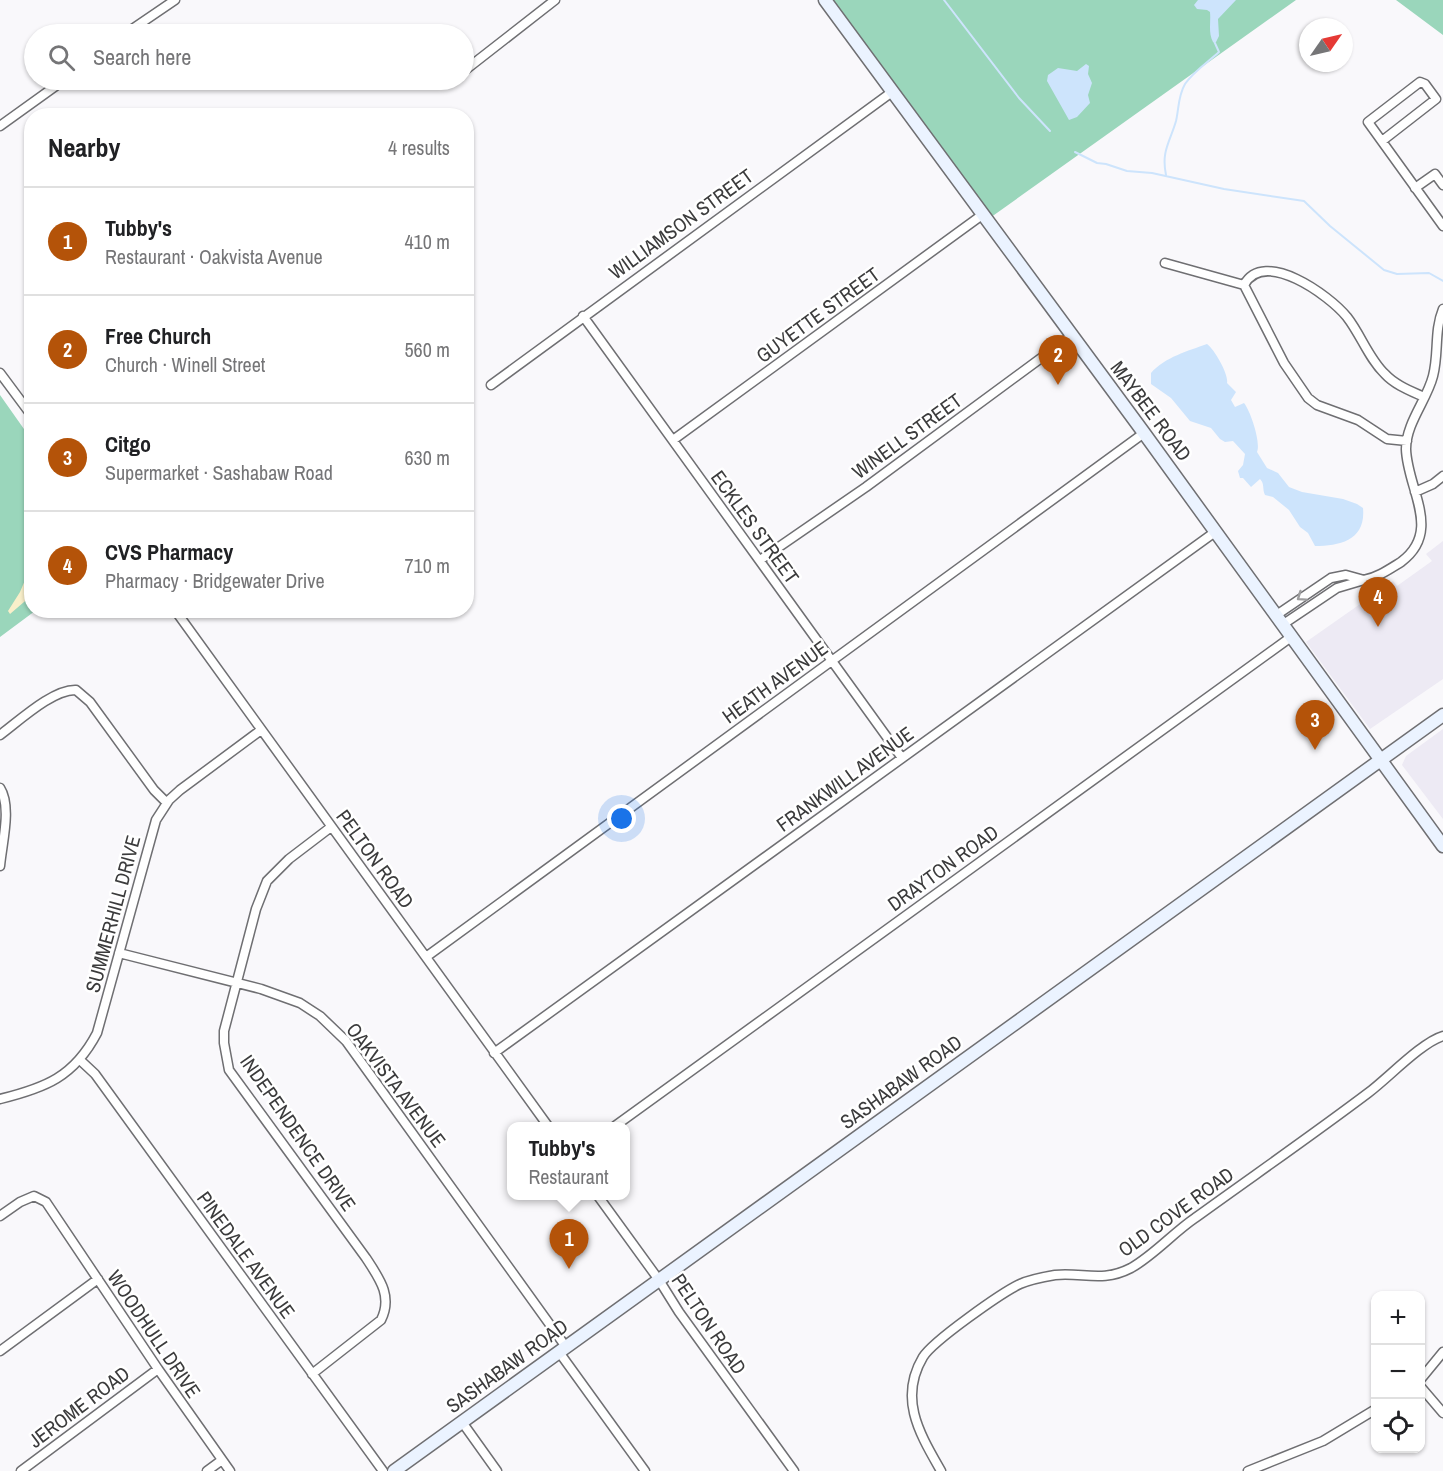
<!DOCTYPE html>
<html lang="en">
<head>
<meta charset="utf-8">
<style>
	:root { --surface:#fff; --page:#f2f2f2; --text:#202124; --muted:#757577; --line:#e0e0e0; --accent:#b45309 }
	body { margin:0; font-family:"Archivo Narrow",sans-serif; background:var(--page); color:var(--text) }
	.controls { position:absolute; right:18px; bottom:18px; display:grid; overflow:hidden; border-radius:12px; box-shadow:0 2px 4px #0004 }
	.controls button { width:54px; height:54px; display:grid; place-items:center; padding:0; border:0; border-bottom:2px solid var(--line); background:var(--surface); color:var(--text); font:30px sans-serif }
	.compass { position:absolute; left:1299px; top:18px; width:54px; height:54px; border-radius:50%; background:var(--surface); box-shadow:0 2px 4px #0004; rotate:56deg }
	.you { position:absolute; left:622px; top:819px; width:21px; height:21px; margin:-15px; border:4px solid #fff; border-radius:50%; background:#1a73e8; box-shadow:0 0 0 9px #1a73e833 }
	.badge { display:grid; place-items:center; width:39px; height:39px; border-radius:50%; background:var(--accent); color:#fff; font-size:20px; font-weight:700 }
	.pin { position:absolute; translate:-50% -50px; filter:drop-shadow(0 2px 3px #0008) }
	.pin::after { content:''; position:absolute; top:32px; width:21px; height:18px; background:inherit; clip-path:polygon(0 0,100% 0,50% 100%) }
	.popup { position:absolute; left:507px; top:1122px; width:123px; height:78px; box-sizing:border-box; display:grid; place-content:center; border-radius:12px; background:var(--surface); filter:drop-shadow(0 2px 4px #0005); font-size:20px; white-space:nowrap; color:var(--muted) }
	.popup b { font-size:22px; color:var(--text) }
	.popup::after { content:''; position:absolute; left:50%; top:100%; margin-left:-12px; border:12px solid transparent; border-top-color:var(--surface) }
	.list { margin:0; padding:0; list-style:none }
	h2 { display:flex; justify-content:space-between; align-items:center; height:78px; margin:0; padding:0 24px; font-size:26px }
	h2 small { font-size:20px; font-weight:400; color:var(--muted) }
	.list li { display:grid; grid-template-columns:39px 1fr auto; gap:18px; align-items:center; box-sizing:border-box; height:108px; padding:0 24px; border-top:2px solid var(--line) }
	.list b { display:block; font-size:22px; white-space:nowrap }
	.list p { margin:0; font-size:20px; white-space:nowrap; color:var(--muted) }
	.list em { font-size:20px; font-style:normal; color:var(--muted) }
	.icon { flex:none; width:33px; height:33px; fill:none; stroke:currentColor; stroke-width:2; stroke-linecap:round; stroke-linejoin:round }
	.map { position:relative; flex:none; width:1443px; height:1471px; overflow:hidden }
	.search { position:absolute; background:var(--surface); box-shadow:0 2px 4px #0004; left:24px; top:24px; width:450px; height:66px; display:flex; align-items:center; gap:15px; box-sizing:border-box; padding:0 21px; border-radius:33px; color:var(--muted); font-size:22px }
	.panel { position:absolute; background:var(--surface); box-shadow:0 2px 4px #0004; left:24px; top:108px; width:450px; height:510px; border-radius:24px }
	.map>svg:first-child { display:block }
	.built { fill:#edeaf4 }
	.green { fill:#9ad6bb }
	.sand { fill:#f9efca }
	.water { fill:#cde4fc }
	.lines { fill:none; stroke-linecap:round; stroke-linejoin:round }
	.stream { stroke:#cde4fc; stroke-width:2 }
	.street-casing { stroke:#6f6f72; stroke-width:11 }
	.secondary-casing { stroke:#6f6f72; stroke-width:15 }
	.street { stroke:#fff; stroke-width:8 }
	.secondary { stroke:#ebf3ff; stroke-width:12 }
	.oneway { stroke:#9d9d9e }
	.labels { text-anchor:middle; stroke-width:5; stroke-linejoin:round; paint-order:stroke }
	.street-label { font-size:20px; fill:#3b3b3c; stroke:#fff }
</style>
</head>
<body>
<div class="map">
<svg width="1443" height="1471" viewBox="0 0 1443 1471">
	<rect width="100%" height="100%" fill="#f9f8fb"/>
	<path class="built" d="M1443 541V679L1370 729 1306 642 1393 581 1397 586 1432 561 1426 554Z
		M1443 729V819L1402 765 1406 756Z"/>
	<path class="green" d="M827 0H1296L987 220Z
		M1396 0H1443V35Z
		M0 395 31 439 32 610 35 611 0 637Z"/>
	<path class="sand" d="M31 566V596L10 614 8 611 20 592Z"/>
	<path class="water" d="M1198 0H1236L1218 19 1219 36 1216 42H1213C1208 32 1211 23 1210 12L1207 10 1197 9 1194 5Z
		M1086 64 1089 66 1088 74 1092 83 1088 95 1090 103 1077 117 1069 120 1047 81 1048 75 1058 68 1077 71Z
		M1207 344C1215 350 1229 375 1227 383L1236 392 1231 400 1235 407 1244 403C1251 412 1261 443 1257 452L1267 468 1278 473 1289 487 1302 492 1343 499 1357 504 1363 508C1366 540 1341 546 1315 546L1308 533 1300 527 1289 510 1273 497 1265 495C1262 489 1265 484 1260 479L1251 487 1243 478H1240L1238 471 1243 465 1245 454 1233 441 1225 442 1220 439 1211 428 1190 421 1171 398 1151 384V373C1165 357 1188 351 1207 344Z"/>
	<g class="lines">
		<path class="stream" d="M944 0 1019 98 1050 131
			M1075 152 1097 163 1106 164 1127 171 1152 173 1224 189 1304 201 1330 226 1384 270 1397 274 1429 273 1443 281
			M1166 175C1161 151 1170 142 1176 121 1179 108 1178 96 1185 84 1193 72 1208 62 1219 52L1214 41"/>
		<defs>
			<path id="street" d="M125 34 175 0
				M464 71 555 0
				M0 126 64 80
				M1382 141 1436 99 1425 84 1420 82 1368 122 1443 226
				M1415 188 1435 174 1443 185
				M1165 263 1244 285 1284 363 1308 398 1317 405 1358 420 1387 439 1407 441
				M1244 285C1264 248 1329 295 1347 317 1361 335 1369 359 1385 374 1395 385 1411 391 1424 397
				M583 316 902 758
				M0 373 32 416
				M491 385 892 92
				M673 440 982 215
				M1415 492 1433 484 1443 476
				M760 560 866 487 1071 336
				M1364 580C1378 577 1388 570 1401 562 1443 531 1407 489 1406 449 1406 423 1427 400 1433 376 1439 353 1434 331 1443 309
				M175 610 548 1126
				M1275 616 1331 578 1346 575 1364 580 1337 588 1282 625
				M0 735C19 721 53 689 76 690L90 702 154 790 167 803
				M0 788C12 807 2 843 0 866
				M119 953 261 989 300 1003 320 1016 346 1041 566 1347
				M426 957 1144 433
				M494 1053 1215 532
				M80 1060 95 1074 383 1471
				M0 1099C45 1088 74 1077 97 1033L156 820 169 800 180 790 261 730
				M615 1126 1291 637
				M598 1196 659 1280 679 1312 794 1471
				M0 1216 20 1202 34 1196 46 1202 158 1369 230 1471
				M0 1351 98 1279
				M559 1352 645 1471
				M312 1374 381 1320C393 1296 379 1278 366 1258L229 1070 224 1043V1031L256 909 267 881 289 859 331 827
				M1420 1380 1443 1352
				M1420 1386 1443 1413
				M462 1422 497 1471
				M21 1471 158 1369
				M207 1471 222 1460
				M941 1471C920 1434 898 1399 923 1357 933 1341 1001 1293 1020 1284 1031 1279 1043 1277 1055 1275 1083 1272 1102 1283 1131 1268 1154 1255 1173 1233 1195 1218 1253 1176 1311 1136 1368 1093 1387 1079 1422 1042 1443 1036
				M1248 1471 1323 1441 1376 1409"/>
			<path id="secondary" d="M825 0 1144 433 1443 846
				M394 1471 1443 715"/>
		</defs>
		<use href="#street" class="street-casing"/>
		<use href="#secondary" class="secondary-casing"/>
		<use href="#street" class="street"/>
		<use href="#secondary" class="secondary"/>
	</g>
	<defs><path id="oneway-chevron" d="M-2-3.5L2.5 0L-2 3.5" fill="none" stroke-width="1.6" stroke-linecap="round" stroke-linejoin="round" transform="scale(1.5)"/></defs>
	<use class="oneway" href="#oneway-chevron" transform="translate(1301 597) rotate(145)"/>
	<g class="labels">
		<g class="street-label">
			<text transform="translate(681 224) rotate(-36)" y="7">WILLIAMSON STREET</text>
			<text transform="translate(818 315) rotate(-36)" y="7">GUYETTE STREET</text>
			<text transform="translate(1151 411) rotate(53)" y="7">MAYBEE ROAD</text>
			<text transform="translate(907 436) rotate(-36)" y="7">WINELL STREET</text>
			<text transform="translate(755 527) rotate(54)" y="7">ECKLES STREET</text>
			<text transform="translate(775 682) rotate(-36)" y="7">HEATH AVENUE</text>
			<text transform="translate(845 779) rotate(-36)" y="7">FRANKWILL AVENUE</text>
			<text transform="translate(375 859) rotate(54)" y="7">PELTON ROAD</text>
			<text transform="translate(943 868) rotate(-36)" y="7">DRAYTON ROAD</text>
			<text transform="translate(113 914) rotate(-75)" y="7">SUMMERHILL DRIVE</text>
			<text transform="translate(901 1082) rotate(-36)" y="7">SASHABAW ROAD</text>
			<text transform="translate(396 1085) rotate(53)" y="7">OAKVISTA AVENUE</text>
			<text transform="translate(298 1133) rotate(55)" y="7">INDEPENDENCE DRIVE</text>
			<text transform="translate(1176 1212) rotate(-36)" y="7">OLD COVE ROAD</text>
			<text transform="translate(246 1255) rotate(54)" y="7">PINEDALE AVENUE</text>
			<text transform="translate(709 1324) rotate(56)" y="7">PELTON ROAD</text>
			<text transform="translate(154 1334) rotate(56)" y="7">WOODHULL DRIVE</text>
			<text transform="translate(507 1366) rotate(-36)" y="7">SASHABAW ROAD</text>
			<text transform="translate(79 1407) rotate(-37)" y="7">JEROME ROAD</text>
		</g>
	</g>
</svg>
<div class="controls">
<button>+</button>
<button>−</button>
<button><svg class="icon" aria-label="locate" viewBox="0 0 24 24"><circle cx="12" cy="12" r="6"/><path d="M12 2v4M12 18v4M2 12h4M18 12h4"/></svg></button>
</div>
<svg class="compass" viewBox="-18 -18 36 36"><path d="M0-13l5 13h-10z" fill="#e53935"/><path d="M0 13l5-13h-10z" fill="#757577"/></svg>
<div class="you"></div>
<div class="pin badge" style="left:569px;top:1269px">1</div>
<div class="popup"><b>Tubby's</b>Restaurant</div>
<div class="pin badge" style="left:1058px;top:385px">2</div>
<div class="pin badge" style="left:1315px;top:750px">3</div>
<div class="pin badge" style="left:1378px;top:627px">4</div>
<div class="search"><svg class="icon" aria-label="search" viewBox="0 0 24 24"><circle cx="10" cy="10" r="6"/><path d="M15 15l6 6"/></svg>Search here</div>
<section class="panel">
<h2>Nearby<small>4 results</small></h2>
<ul class="list">
<li><span class="badge">1</span><div><b>Tubby's</b><p>Restaurant · Oakvista Avenue</p></div><em>410 m</em></li>
<li><span class="badge">2</span><div><b>Free Church</b><p>Church · Winell Street</p></div><em>560 m</em></li>
<li><span class="badge">3</span><div><b>Citgo</b><p>Supermarket · Sashabaw Road</p></div><em>630 m</em></li>
<li><span class="badge">4</span><div><b>CVS Pharmacy</b><p>Pharmacy · Bridgewater Drive</p></div><em>710 m</em></li>
</ul>
</section>
</div>
</body>
</html>
